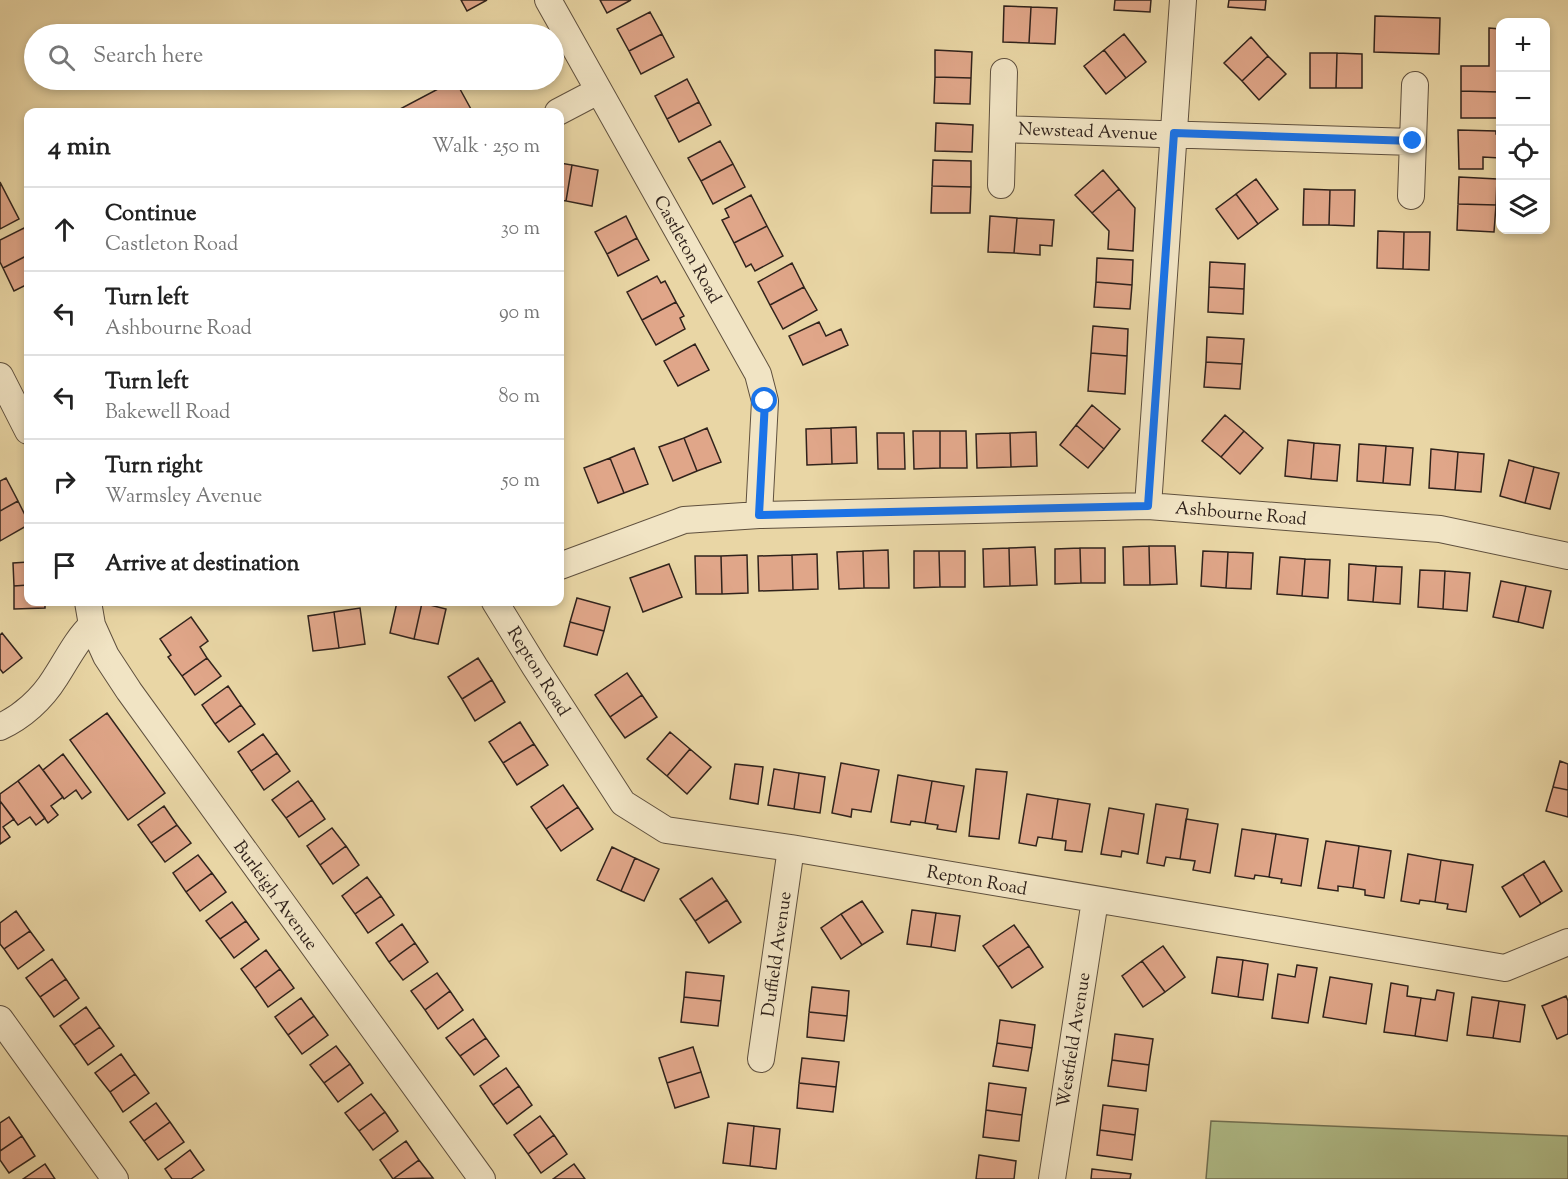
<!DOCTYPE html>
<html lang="en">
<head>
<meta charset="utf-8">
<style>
	:root { --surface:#fff; --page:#f2f2f2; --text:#222; --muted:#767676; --line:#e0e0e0 }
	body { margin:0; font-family:"Sorts Mill Goudy",serif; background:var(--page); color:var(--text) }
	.controls { position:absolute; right:18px; top:18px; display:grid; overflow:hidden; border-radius:12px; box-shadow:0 3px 9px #0003 }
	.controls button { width:54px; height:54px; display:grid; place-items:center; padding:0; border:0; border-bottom:2px solid var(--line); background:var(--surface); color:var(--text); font:30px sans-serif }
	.stop { position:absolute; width:18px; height:18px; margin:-14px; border:4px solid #1a73e8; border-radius:50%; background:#fff }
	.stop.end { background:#1a73e8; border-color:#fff; box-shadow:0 2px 6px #0008 }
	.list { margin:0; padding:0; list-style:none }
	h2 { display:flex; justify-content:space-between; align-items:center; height:78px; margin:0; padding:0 24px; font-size:26px }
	h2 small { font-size:20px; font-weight:400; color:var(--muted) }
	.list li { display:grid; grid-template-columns:39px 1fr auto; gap:18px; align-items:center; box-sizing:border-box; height:84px; padding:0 24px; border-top:2px solid var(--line) }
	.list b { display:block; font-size:22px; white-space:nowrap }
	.list p { margin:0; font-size:20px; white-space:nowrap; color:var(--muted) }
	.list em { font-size:20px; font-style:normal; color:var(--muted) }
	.icon { flex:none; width:33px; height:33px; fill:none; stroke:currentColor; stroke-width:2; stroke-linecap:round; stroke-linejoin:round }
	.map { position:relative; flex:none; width:1568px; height:1179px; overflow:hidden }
	.search { position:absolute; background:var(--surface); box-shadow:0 3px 9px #0003; left:24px; top:24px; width:540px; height:66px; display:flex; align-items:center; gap:15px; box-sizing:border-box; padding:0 21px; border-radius:33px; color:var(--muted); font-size:22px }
	.panel { position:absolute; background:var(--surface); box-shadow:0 3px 9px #0003; left:24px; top:108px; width:540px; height:498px; border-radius:12px }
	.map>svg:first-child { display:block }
	.garden { fill:#b1bf8b; stroke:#717154; stroke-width:1.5 }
	.building { fill:#e0a689; stroke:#31231c; stroke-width:1.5 }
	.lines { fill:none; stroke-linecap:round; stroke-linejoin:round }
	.street-casing { stroke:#5f503e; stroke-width:28 }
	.street { stroke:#f1e4c4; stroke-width:26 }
	.route { stroke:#1a73e8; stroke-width:8 }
	.labels { text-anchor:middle; stroke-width:4.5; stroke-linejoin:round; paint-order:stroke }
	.street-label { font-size:18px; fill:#31231c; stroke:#f1e4c4 }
</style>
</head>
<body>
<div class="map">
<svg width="1568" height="1179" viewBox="0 0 1568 1179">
	<rect width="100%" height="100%" fill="#e9d6a5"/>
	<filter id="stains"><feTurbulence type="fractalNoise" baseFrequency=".00333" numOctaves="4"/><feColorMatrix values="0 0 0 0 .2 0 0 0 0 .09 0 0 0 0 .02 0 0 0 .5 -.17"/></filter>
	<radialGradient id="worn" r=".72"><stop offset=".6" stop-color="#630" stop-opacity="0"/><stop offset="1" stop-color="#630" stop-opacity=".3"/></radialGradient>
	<path class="garden" d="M1211 1121 1568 1136V1179H1206Z"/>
	<path class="building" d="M461 0H487L467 11Z
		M600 0H631L607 13Z
		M1115 0H1151L1150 12 1114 10Z
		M1229 0H1266L1265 10 1228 7Z
		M1004 6 1031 7 1029 43 1003 42Z
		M1031 7 1057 8 1055 44 1029 43Z
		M650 12 662 34 629 51 617 29Z
		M1375 16 1440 18 1439 54 1374 52Z
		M494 28 524 34H493Z
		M1489 28 1500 29 1499 92 1461 91V66H1489Z
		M662 34 674 57 641 74 629 51Z
		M1124 34 1146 62 1126 78 1104 50Z
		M1251 37 1268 56 1242 81 1224 63Z
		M935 50 972 52 971 78 935 77Z
		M1104 50 1126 78 1106 94 1084 66Z
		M1310 53H1337L1336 88H1310Z
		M1337 53 1362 54V88H1336Z
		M1268 56 1286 74 1259 100 1242 81Z
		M935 77 971 78 970 104 934 103Z
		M687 79 699 102 667 119 655 96Z
		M455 80 472 111 402 112 400 109Z
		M483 80H520L518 87Z
		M1461 91 1499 92 1498 118H1461Z
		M699 102 711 125 679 142 667 119Z
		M936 123 973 125 972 152 935 151Z
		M1458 130 1496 131V134H1500V158L1483 157V169H1459Z
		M720 141 733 164 701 181 688 158Z
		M933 160 971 161V187L932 186Z
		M560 163 572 165 566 201 560 200Z
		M733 164 745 187 713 204 701 181Z
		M572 165 598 170 592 206 566 201Z
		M1103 170 1119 189 1092 213 1075 195Z
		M1459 177 1497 179 1496 205 1458 204Z
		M1256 179 1278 209 1258 224 1236 194Z
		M0 182 19 219 0 229Z
		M932 186 971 187 970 213H931Z
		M1119 189 1135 208 1133 251 1108 249 1109 231 1092 213Z
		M1304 189 1330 190 1329 225H1303Z
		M1330 190H1355L1354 226 1329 225Z
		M1236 194 1258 224 1238 239 1216 209Z
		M751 195 767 226 734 243 722 220 729 217 725 209Z
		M1458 204 1496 205 1494 232 1457 230Z
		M626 216 637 238 607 254 595 232Z
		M990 216 1017 218 1014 253 988 252Z
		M1017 218 1054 220 1052 246 1040 245V255L1014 253Z
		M767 226 783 256 755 271 751 264 746 267 734 243Z
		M24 228 28 236V255L3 268 0 262V240Z
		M1378 231 1404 232 1403 269 1377 268Z
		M1404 232H1430L1429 270 1403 269Z
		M637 238 649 260 618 276 607 254Z
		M28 255V284L14 291 3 268Z
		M1097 258 1133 260 1132 285 1096 282Z
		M1210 262 1245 264 1244 289 1209 287Z
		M792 263 804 287 770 305 758 282Z
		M657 276 661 283 665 281 676 302 642 320 627 292Z
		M1096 282 1132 285 1130 309 1094 307Z
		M804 287 817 310 783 329 770 305Z
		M1209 287 1244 289 1243 314 1208 312Z
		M676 302 684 316 680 318 685 329 656 345 642 320Z
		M819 322 826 336 841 329 848 345 803 365 789 336Z
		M1093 326 1128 329 1127 356 1091 353Z
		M1207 337 1244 339 1242 364 1206 362Z
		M695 344 709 370 678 386 664 361Z
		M1091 353 1127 356 1125 394 1088 391Z
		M1206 362 1242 364 1240 389 1204 387Z
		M1092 405 1120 429 1104 449 1076 425Z
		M1225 415 1244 431 1221 457 1202 441Z
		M1076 425 1104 449 1088 468 1060 445Z
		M856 427 857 463 832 464 831 428Z
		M707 428 721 462 697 471 684 438Z
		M831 428 832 464 807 465 806 429Z
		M913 431H940V468L914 469Z
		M940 431H966L967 468H940Z
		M1244 431 1263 448 1240 474 1221 457Z
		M1036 432 1037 466 1011 467 1010 433Z
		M877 433H904L905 469H878Z
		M1010 433 1011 467 977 468 976 434Z
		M684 438 697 471 673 481 659 447Z
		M1288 440 1314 443 1311 479 1285 476Z
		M1314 443 1340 445 1337 481 1311 479Z
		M1359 444 1386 446 1383 483 1357 481Z
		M1386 446 1413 448 1410 485 1383 483Z
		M634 448 648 484 624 493 610 458Z
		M1431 449 1458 452 1455 490 1429 488Z
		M1458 452 1484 454 1481 492 1455 490Z
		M610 458 624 493 598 503 584 468Z
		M1509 460 1534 467 1525 503 1500 496Z
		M1534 467 1559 473 1550 509 1525 503Z
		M6 478 18 501 0 511V481Z
		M18 501 28 521V525L0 541V511Z
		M1149 546 1150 585H1124L1123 547Z
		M1149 546H1175L1177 584 1150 585Z
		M1035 547 1037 585 1010 586 1009 548Z
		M1009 548 1010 586 984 587 983 549Z
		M1080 548 1081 583 1055 584V549Z
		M1080 548H1105V583H1081Z
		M888 550 889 588H864L863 551Z
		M863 551 864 588 839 589 837 552Z
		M914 551H939L940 587 914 588Z
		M939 551H965V587H940Z
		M1203 551 1228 552 1226 588 1201 586Z
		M1228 552 1253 553 1251 589 1226 588Z
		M817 554 818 589 793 590 792 555Z
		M747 555 748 593 722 594 721 556Z
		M792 555 793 590 759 591 758 556Z
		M695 556H721L722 594H696Z
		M1280 557 1305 559 1302 596 1277 594Z
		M1305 559 1330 560 1328 598 1302 596Z
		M28 562V585L14 586 13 563Z
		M669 564 682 597 643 612 630 578Z
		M1349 564 1376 566 1373 602 1348 600Z
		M1376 566 1402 567 1400 604 1373 602Z
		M1420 570 1445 571 1443 609 1418 607Z
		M1445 571 1470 573 1467 611 1443 609Z
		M1501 581 1526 586 1518 622 1493 617Z
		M28 585V602H45V608L14 609V586Z
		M1526 586 1551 591 1543 628 1518 622Z
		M577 598 610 607 604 631 570 622Z
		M397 602 422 603 414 639 390 633Z
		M422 603 446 609 438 644 414 639Z
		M360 608 365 644 339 648 334 612Z
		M334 612 339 648 313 651 308 616Z
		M191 617 208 641 200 647 207 658 182 676 168 657 171 655 160 639Z
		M570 622 604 631 597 655 564 646Z
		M2 633 22 658 3 673 0 669V635Z
		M207 658 221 676 195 695 182 676Z
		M478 658 492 680 462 699 448 677Z
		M627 673 642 695 610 717 595 695Z
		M492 680 505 702 475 721 462 699Z
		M228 686 241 705 215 724 202 705Z
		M642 695 657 717 625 738 610 717Z
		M241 705 255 724 229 742 215 724Z
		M107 713 165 793 128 820 70 740Z
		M520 722 534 744 503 763 489 742Z
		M670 732 690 749 667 776 647 759Z
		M263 734 277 753 251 771 238 752Z
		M534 744 548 765 517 785 503 763Z
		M690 749 711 767 687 794 667 776Z
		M277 753 290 771 264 790 251 771Z
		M63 754 91 792 82 799 76 790 64 799 43 770Z
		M1560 761 1568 764V790L1553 787Z
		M841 763 879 770 871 812 852 809 851 817 832 813Z
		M735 764 763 767 758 804 730 799Z
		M39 765 63 797 51 806 58 815 48 823 18 781Z
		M774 769 799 773 794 809 768 805Z
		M976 769 1007 772 999 839 969 836Z
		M799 773 825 777 820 813 794 809Z
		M898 775 932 781 925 823 911 821 910 825 891 822Z
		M18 781 45 818 36 825 30 817 18 825 0 801V794Z
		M298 781 312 800 286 818 272 800Z
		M932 781 964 786 956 832 937 829 938 825 925 823Z
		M563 785 578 807 546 829 531 807Z
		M1553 787 1568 790V817L1546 811Z
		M1027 794 1058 799 1052 839 1038 837 1036 846 1019 843Z
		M1058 799 1090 804 1082 852 1065 850 1066 841 1052 839Z
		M312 800 325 819 299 837 286 818Z
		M0 801 14 819 3 827 10 837 0 844Z
		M1156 804 1188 809 1180 859 1166 857 1164 866 1147 863Z
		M164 806 177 825 151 843 138 825Z
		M578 807 593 829 561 851 546 829Z
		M1109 808 1144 814 1138 854 1122 851 1121 857 1101 854Z
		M1186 819 1218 824 1210 873 1193 870 1195 861 1180 859Z
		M177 825 191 843 165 862 151 843Z
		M332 828 346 846 320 865 307 846Z
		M1242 829 1276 834 1269 877 1255 875 1254 879 1235 876Z
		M1276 834 1308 839 1301 886 1281 883 1282 879 1269 877Z
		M1326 841 1359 846 1353 888 1338 886V891L1318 888Z
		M346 846 359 865 333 884 320 865Z
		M1359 846 1391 851 1384 898 1365 895V890L1353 888Z
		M612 847 635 858 621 891 597 880Z
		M1408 854 1441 860 1435 902 1420 900 1419 904 1401 901Z
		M198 855 212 873 186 892 173 873Z
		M635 858 659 869 644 901 621 891Z
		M1441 860 1473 865 1466 912 1447 909 1448 904 1435 902Z
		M1544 861 1562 891 1541 904 1523 874Z
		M212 873 226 892 200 911 186 892Z
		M1523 874 1541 904 1520 917 1502 887Z
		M367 877 381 896 355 914 342 896Z
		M712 878 727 900 695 921 680 899Z
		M381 896 394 915 368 933 355 914Z
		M727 900 741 922 709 943 695 921Z
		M862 901 883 932 862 945 841 914Z
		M232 902 246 921 220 939 206 921Z
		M912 910 936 913 931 947 907 944Z
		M16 911 30 931 4 949 0 944V923Z
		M936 913 960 916 955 951 931 947Z
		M841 914 862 945 841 959 821 928Z
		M246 921 259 939 234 958 220 939Z
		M402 924 415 943 389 962 376 943Z
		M1014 925 1029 946 998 967 983 946Z
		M30 931 44 950 18 969 4 949Z
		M415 943 428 962 403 980 389 962Z
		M1029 946 1043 967 1012 988 998 967Z
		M1163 946 1185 977 1165 992 1142 961Z
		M266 950 280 969 255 988 241 969Z
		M1217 957 1243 960 1238 997 1212 993Z
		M52 959 66 979 40 997 26 978Z
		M1243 960 1268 964 1263 1000 1238 997Z
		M1142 961 1165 992 1143 1007 1122 976Z
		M1297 965 1317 968 1308 1023 1272 1018 1278 974 1295 977Z
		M280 969 294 988 268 1007 255 988Z
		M686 972 724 976 721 1001 684 997Z
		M437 973 450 991 425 1010 411 991Z
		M1330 977 1372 984 1366 1024 1323 1017Z
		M66 979 79 998 54 1017 40 997Z
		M1391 983 1408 986 1407 996 1421 998 1415 1036 1384 1032Z
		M812 987 849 991 847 1016 809 1012Z
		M1437 990 1454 993 1447 1041 1415 1036 1421 998 1435 1000Z
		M450 991 463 1010 438 1029 425 1010Z
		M1566 996 1568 1001V1034L1557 1039 1542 1006Z
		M684 997 721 1001 718 1026 681 1022Z
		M1472 997 1499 1001 1493 1038 1467 1035Z
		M301 998 314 1016 288 1035 275 1017Z
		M1499 1001 1525 1005 1520 1042 1493 1038Z
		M86 1007 100 1027 74 1045 60 1026Z
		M809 1012 847 1016 844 1041 807 1037Z
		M314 1016 328 1035 302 1054 288 1035Z
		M473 1019 486 1038 460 1056 446 1038Z
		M1000 1020 1035 1025 1032 1048 997 1043Z
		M100 1027 114 1046 88 1065 74 1045Z
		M1115 1034 1153 1039 1149 1065 1112 1060Z
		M486 1038 499 1056 474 1075 460 1056Z
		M997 1043 1032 1048 1028 1071 993 1066Z
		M336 1046 350 1064 324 1083 310 1065Z
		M693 1047 701 1072 667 1083 659 1058Z
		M121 1054 135 1074 110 1092 95 1073Z
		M802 1058 839 1062 836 1087 799 1083Z
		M1112 1060 1149 1065 1146 1091 1108 1086Z
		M350 1064 363 1083 338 1102 324 1083Z
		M506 1068 519 1086 493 1105 480 1086Z
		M701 1072 709 1097 675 1108 667 1083Z
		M135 1074 149 1093 123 1112 110 1092Z
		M799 1083 836 1087 833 1112 797 1108Z
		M989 1083 1026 1088 1022 1115 986 1110Z
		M519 1086 532 1105 507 1124 493 1105Z
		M371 1094 385 1112 359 1131 345 1113Z
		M156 1103 170 1122 144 1141 130 1122Z
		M1103 1105 1138 1109 1135 1135 1100 1130Z
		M986 1110 1022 1115 1019 1141 983 1137Z
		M385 1112 398 1131 373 1150 359 1131Z
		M540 1116 554 1135 528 1154 514 1135Z
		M9 1117 22 1136 0 1151V1123Z
		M170 1122 184 1142 158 1160 144 1141Z
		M728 1123 754 1126 750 1166 723 1163Z
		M754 1126 780 1129 776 1169 750 1166Z
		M1100 1130 1135 1135 1132 1160 1097 1155Z
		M554 1135 567 1154 541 1173 528 1154Z
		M22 1136 35 1156 9 1173 0 1160V1151Z
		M406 1141 419 1160 393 1179 380 1160Z
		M190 1150 204 1170 191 1179H172L165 1169Z
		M979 1155 1016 1161 1014 1179H976Z
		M419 1160 433 1178 394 1179H393Z
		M45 1164 55 1179H23Z
		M574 1164 585 1179H553Z
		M1092 1169 1131 1174 1130 1179H1091Z"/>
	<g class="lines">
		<defs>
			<path id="street" d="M548 0 758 374 765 401 759 515
				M558 112 598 91
				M1003 129 1413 142
				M1001 185 1004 72
				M1411 196 1415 85
				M0 376 28 431
				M1148 506 1183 0
				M560 566 684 520 759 515 1148 506 1440 529 1568 556
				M88 602 92 625 106 656 129 691 482 1179
				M495 602 535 667 623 803 666 830 791 848 1505 968 1568 942
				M0 727C22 717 42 699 55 678 67 660 76 640 92 625
				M0 1019 115 1179
				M761 1059 791 848
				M1052 1179 1095 900"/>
		</defs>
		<use href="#street" class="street-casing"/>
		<use href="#street" class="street"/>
	</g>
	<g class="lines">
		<path class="route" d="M765 401 759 515 1148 506 1174 133 1413 141"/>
	</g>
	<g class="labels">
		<g class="street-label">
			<text transform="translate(1088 131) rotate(2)" y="6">Newstead Avenue</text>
			<text transform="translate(688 249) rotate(61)" y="6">Castleton Road</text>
			<text transform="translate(1241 513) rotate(5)" y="6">Ashbourne Road</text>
			<text transform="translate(539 671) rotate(58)" y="6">Repton Road</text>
			<text transform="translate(977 880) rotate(10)" y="6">Repton Road</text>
			<text transform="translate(276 895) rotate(54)" y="6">Burleigh Avenue</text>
			<text transform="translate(776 954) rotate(-82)" y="6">Duffield Avenue</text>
			<text transform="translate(1073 1040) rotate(-81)" y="6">Westfield Avenue</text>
		</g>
	</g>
	<rect width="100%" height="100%" filter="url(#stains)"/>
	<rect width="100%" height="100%" fill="url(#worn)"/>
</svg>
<div class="controls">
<button>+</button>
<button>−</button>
<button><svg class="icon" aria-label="locate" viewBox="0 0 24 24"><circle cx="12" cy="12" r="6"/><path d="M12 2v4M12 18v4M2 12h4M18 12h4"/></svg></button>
<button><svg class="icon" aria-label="layers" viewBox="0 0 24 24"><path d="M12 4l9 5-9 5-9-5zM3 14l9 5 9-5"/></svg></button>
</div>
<div class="stop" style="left:765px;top:401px"></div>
<div class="stop end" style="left:1413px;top:141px"></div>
<div class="search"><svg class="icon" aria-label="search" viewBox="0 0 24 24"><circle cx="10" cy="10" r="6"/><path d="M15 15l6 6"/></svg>Search here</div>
<section class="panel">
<h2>4 min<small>Walk · 250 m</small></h2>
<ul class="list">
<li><svg class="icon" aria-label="ahead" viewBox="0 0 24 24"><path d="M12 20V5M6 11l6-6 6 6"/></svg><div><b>Continue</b><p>Castleton Road</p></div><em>30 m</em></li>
<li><svg class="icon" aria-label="left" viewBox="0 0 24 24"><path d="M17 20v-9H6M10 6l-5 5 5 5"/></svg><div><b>Turn left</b><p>Ashbourne Road</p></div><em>90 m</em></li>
<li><svg class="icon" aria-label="left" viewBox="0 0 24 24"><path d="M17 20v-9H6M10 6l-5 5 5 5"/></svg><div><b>Turn left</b><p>Bakewell Road</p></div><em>80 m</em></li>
<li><svg class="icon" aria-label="right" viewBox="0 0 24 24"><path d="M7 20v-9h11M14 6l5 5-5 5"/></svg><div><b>Turn right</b><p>Warmsley Avenue</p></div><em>50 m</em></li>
<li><svg class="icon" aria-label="arrive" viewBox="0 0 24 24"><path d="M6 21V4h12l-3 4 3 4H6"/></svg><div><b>Arrive at destination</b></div></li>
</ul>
</section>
</div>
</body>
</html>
